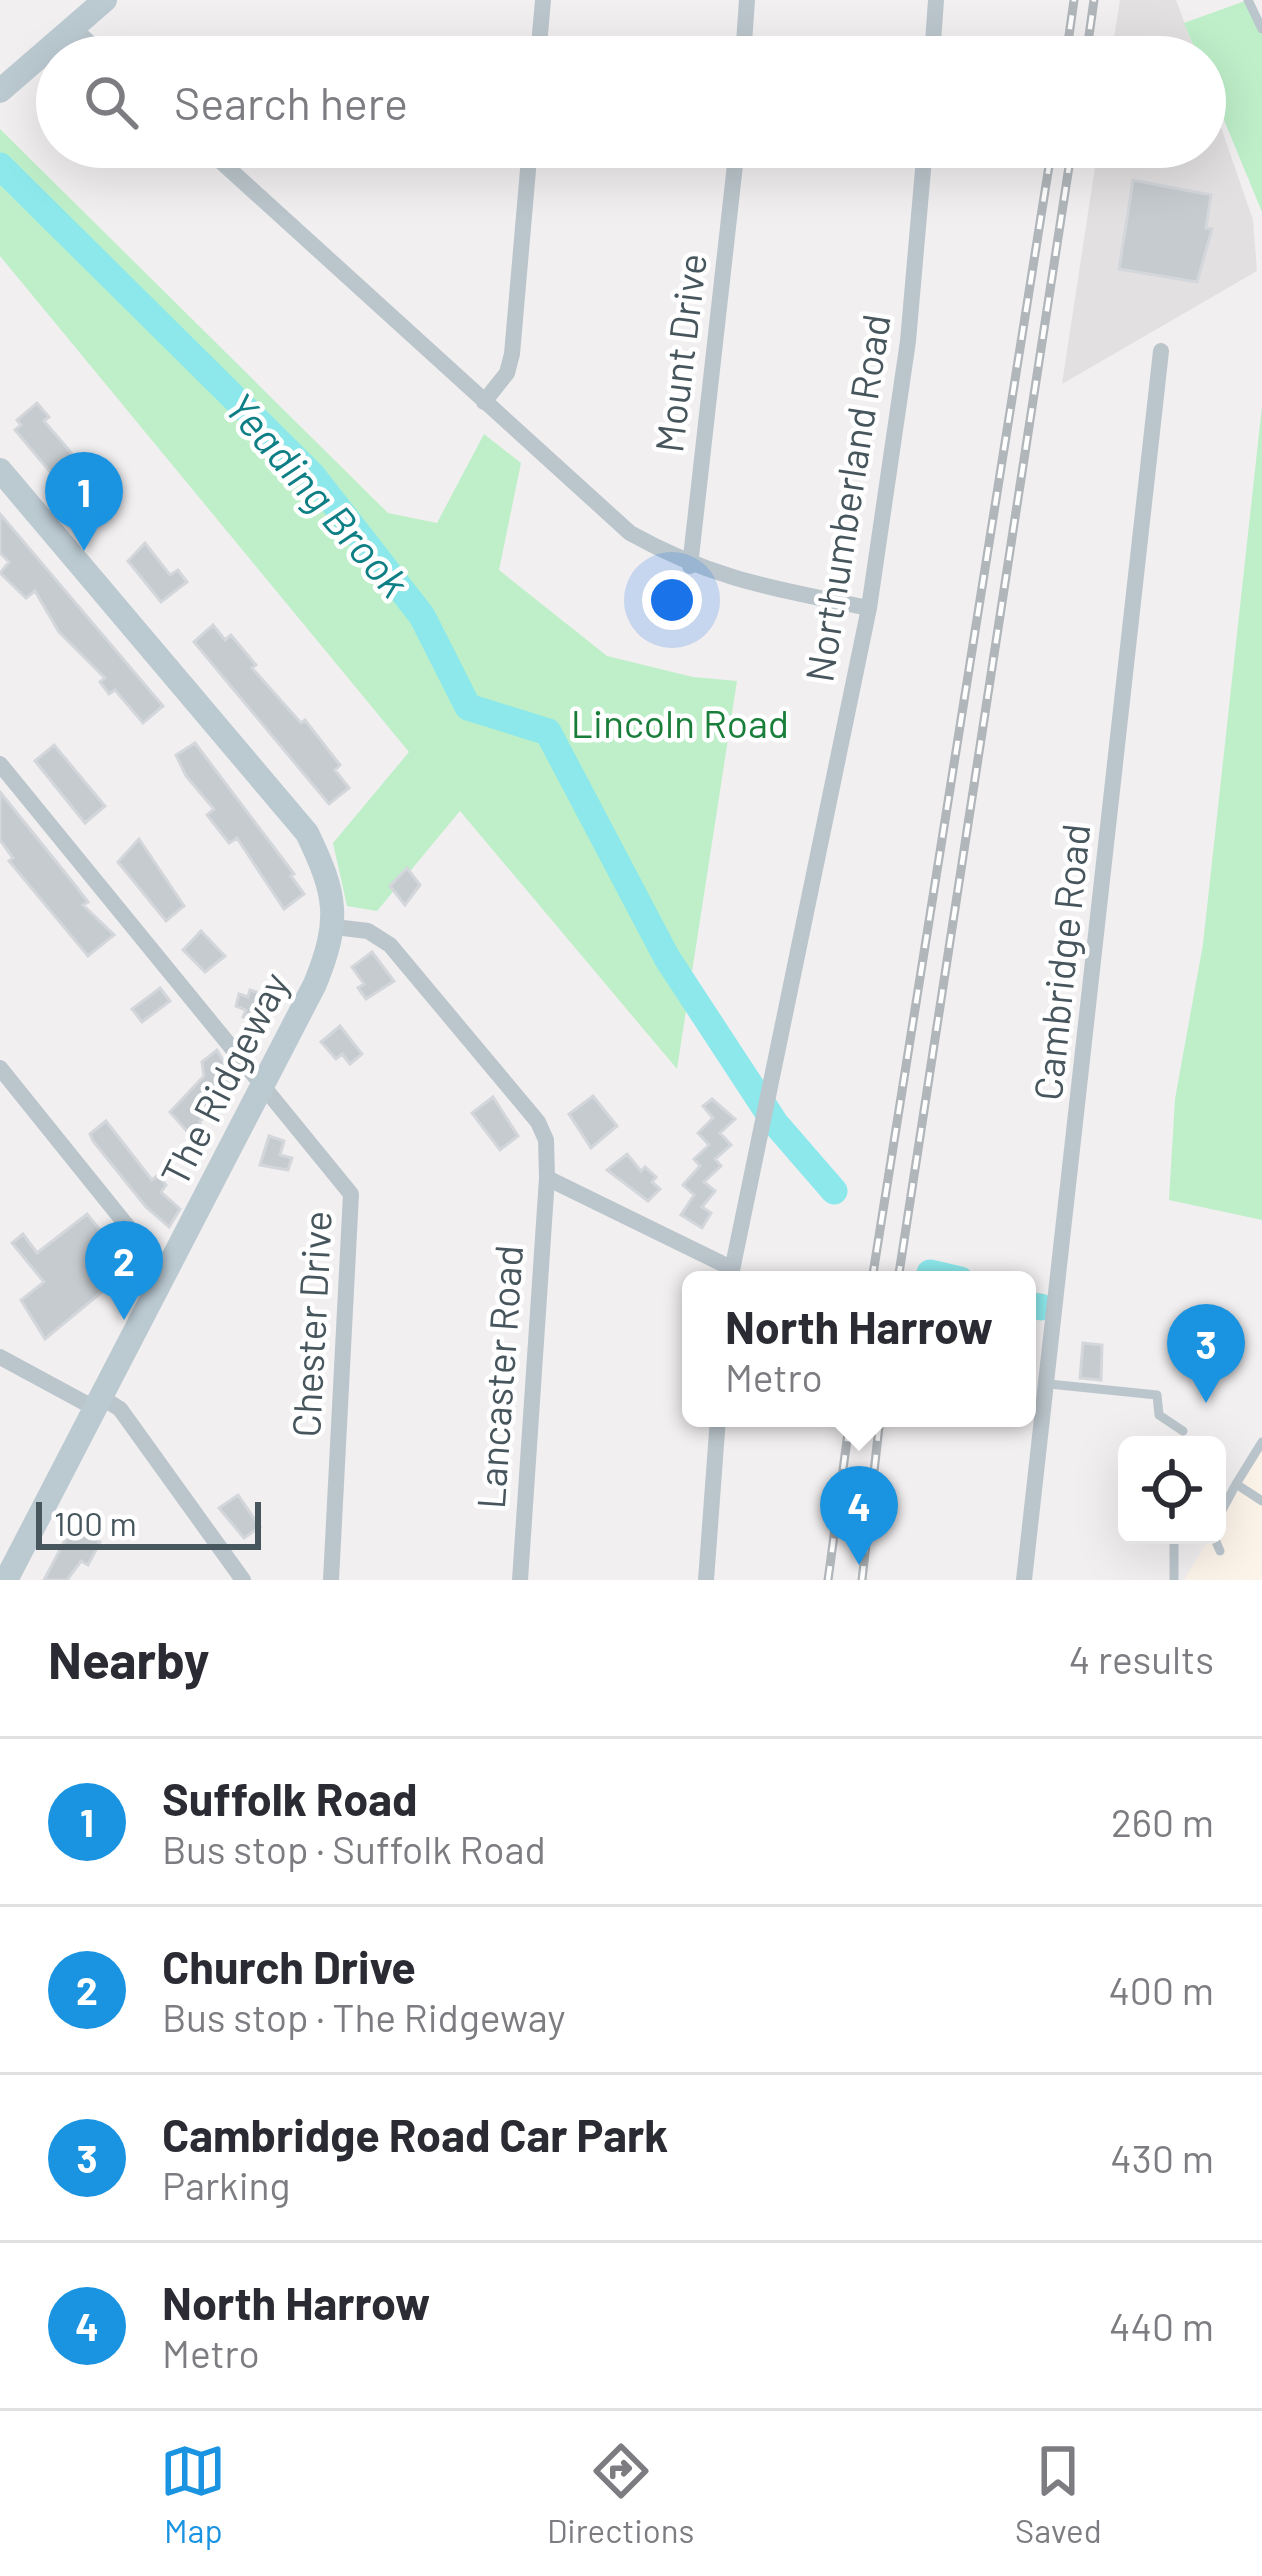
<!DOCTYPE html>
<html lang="en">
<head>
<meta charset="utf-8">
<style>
	:root { --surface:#fff; --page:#f7f7f7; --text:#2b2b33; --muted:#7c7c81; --line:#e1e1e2; --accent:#1a93e1 }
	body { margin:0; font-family:Barlow,sans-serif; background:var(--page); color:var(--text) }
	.controls { position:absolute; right:36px; bottom:36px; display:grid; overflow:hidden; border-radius:18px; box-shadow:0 12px 48px #0002 }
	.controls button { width:108px; height:108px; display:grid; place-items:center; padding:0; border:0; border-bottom:3px solid var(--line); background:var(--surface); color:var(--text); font:60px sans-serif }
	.scale { position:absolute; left:36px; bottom:30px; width:225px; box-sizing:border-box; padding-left:12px; border:6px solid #47565d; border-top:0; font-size:33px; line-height:42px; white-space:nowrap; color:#47565d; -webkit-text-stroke:9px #fff; paint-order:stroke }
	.you { position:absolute; left:672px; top:600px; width:42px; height:42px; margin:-30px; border:9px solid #fff; border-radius:50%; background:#1a73e8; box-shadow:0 0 0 18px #1a73e833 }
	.badge { display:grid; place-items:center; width:78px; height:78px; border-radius:50%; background:var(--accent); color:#fff; font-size:39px; font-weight:700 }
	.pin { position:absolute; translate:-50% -99px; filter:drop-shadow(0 3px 6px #0008) }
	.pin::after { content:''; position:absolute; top:63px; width:42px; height:36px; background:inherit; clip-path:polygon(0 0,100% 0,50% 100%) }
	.popup { position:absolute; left:682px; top:1271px; width:354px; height:156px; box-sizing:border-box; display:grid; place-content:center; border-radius:18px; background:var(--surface); filter:drop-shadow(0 3px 9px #0005); font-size:39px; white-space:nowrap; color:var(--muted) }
	.popup b { font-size:45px; color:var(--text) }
	.popup::after { content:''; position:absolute; left:50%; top:100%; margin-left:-24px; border:24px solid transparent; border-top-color:var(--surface) }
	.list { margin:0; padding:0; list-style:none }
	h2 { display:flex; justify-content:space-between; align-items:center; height:156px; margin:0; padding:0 48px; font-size:51px }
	h2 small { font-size:39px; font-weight:400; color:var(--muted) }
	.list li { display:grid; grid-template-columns:78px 1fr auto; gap:36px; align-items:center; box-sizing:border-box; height:168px; padding:0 48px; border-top:3px solid var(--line) }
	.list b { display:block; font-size:45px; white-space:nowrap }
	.list p { margin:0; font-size:39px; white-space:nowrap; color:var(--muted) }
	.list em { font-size:39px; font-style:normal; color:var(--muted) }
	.icon { flex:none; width:66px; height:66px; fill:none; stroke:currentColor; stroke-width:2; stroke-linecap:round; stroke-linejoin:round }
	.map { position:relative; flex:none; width:1262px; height:1580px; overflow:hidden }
	.search { position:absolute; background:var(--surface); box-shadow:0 12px 48px #0002; left:36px; right:36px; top:36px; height:132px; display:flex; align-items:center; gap:30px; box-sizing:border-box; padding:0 42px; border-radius:66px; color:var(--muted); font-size:45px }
	.sheet { height:828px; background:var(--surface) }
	nav { display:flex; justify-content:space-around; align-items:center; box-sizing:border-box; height:168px; border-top:3px solid var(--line); background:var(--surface); font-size:33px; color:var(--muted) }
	nav a { display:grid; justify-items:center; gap:6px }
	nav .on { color:var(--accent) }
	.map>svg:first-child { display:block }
	.commercial { fill:#fcf3e9 }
	.education { fill:#e3e0e2 }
	.green { fill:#beefc9 }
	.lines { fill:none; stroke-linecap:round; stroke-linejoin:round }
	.river { stroke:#8ce8eb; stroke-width:27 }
	.building { fill:#c6cbcf; stroke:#d3d7db; stroke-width:3 }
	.lane { stroke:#bbc6cc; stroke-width:9 }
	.street { stroke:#bbc6cc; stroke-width:16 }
	.secondary { stroke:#bbc9d1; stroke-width:24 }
	.rail-casing { stroke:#b1b6ba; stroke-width:9 }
	.rail { stroke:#fff; stroke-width:4.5; stroke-dasharray:14; stroke-linecap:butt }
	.labels { text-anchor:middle; stroke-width:9; stroke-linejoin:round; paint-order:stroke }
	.street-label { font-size:39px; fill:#47565d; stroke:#fff }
	.park-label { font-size:39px; fill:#187e39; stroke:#fff }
	.water-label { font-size:42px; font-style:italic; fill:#0e7f84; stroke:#fff }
</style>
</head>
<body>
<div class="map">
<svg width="1262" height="1580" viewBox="0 0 1262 1580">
	<rect width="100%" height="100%" fill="#f2eff0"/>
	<path class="commercial" d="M1262 1450V1580H1184L1211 1535H1217V1525Z"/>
	<path class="education" d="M1120 0H1176L1197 57H1111Z
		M1205 81 1253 220 1257 271 1062 384 1098 147H1205Z"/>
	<path class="green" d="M1245 1 1262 35V212L1205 74V57H1198L1184 23Z
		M0 129 388 513 437 523 484 434 521 463 499 570 607 656 693 677 737 681 677 1069 460 811 377 911 347 906 333 843 409 752 0 256Z
		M1262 406V1220L1169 1200 1175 1099 1203 944Z"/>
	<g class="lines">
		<path class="river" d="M0 166 312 475 422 616 468 707 548 732 667 958 775 1123 834 1191
			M930 1273 960 1280
			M1027 1305 1041 1307"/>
	</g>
	<path class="building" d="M1133 180 1211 195 1206 228 1212 229 1197 282 1119 269Z
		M37 403 49 417 44 421 74 456 51 473 15 430 21 425 17 420Z
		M0 514 163 706 143 723 115 690 109 694 100 682 105 678 59 632 35 591 26 598 0 573 9 562 0 553Z
		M145 543 170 575 178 570 187 582 161 602 128 561Z
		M213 625 225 640 231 635 256 665 252 668 301 723 305 720 340 765 335 770 349 788 329 804 194 642Z
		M195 743 294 874 291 876 304 894 284 909 237 838 229 843 207 815 214 809 186 776 176 755Z
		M54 745 105 806 85 823 35 761Z
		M0 792 75 885 88 902 83 905 114 935 88 956 9 861 13 858 0 840Z
		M139 839 184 906 166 921 118 862Z
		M407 868 420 885 405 905 390 886Z
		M201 931 225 956 205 972 183 950Z
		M372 952 394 981 366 999 358 988 364 984 352 967Z
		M160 988 170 1001 142 1022 132 1009Z
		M250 990 270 996 267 1024 243 1017 246 1010 236 1006 239 994 248 997Z
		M340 1026 362 1054 350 1064 342 1054 336 1059 321 1042Z
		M217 1050 233 1078 209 1097 217 1107 200 1121 201 1129 192 1137 170 1112 204 1076 202 1062Z
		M593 1096 617 1126 591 1148 569 1114Z
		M493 1097 518 1136 500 1150 472 1113Z
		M712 1099 735 1119 720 1133 731 1145 715 1159 721 1166 704 1182 715 1191 702 1207 711 1213 702 1228 681 1215 694 1195 683 1185 700 1166 694 1159 709 1145 698 1133 713 1118 703 1106Z
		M106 1121 152 1180 158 1175 166 1185 161 1192 180 1209 169 1227 146 1207 93 1141 90 1134Z
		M269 1136 284 1141 280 1155 292 1158 288 1170 260 1165Z
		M627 1154 641 1171 645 1167 656 1177 652 1182 660 1189 648 1201 607 1170Z
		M87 1214 108 1240 97 1248 120 1277 45 1339 21 1300 44 1282 12 1243 23 1234 37 1253Z
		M1083 1343 1102 1345 1101 1380 1080 1378Z
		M238 1495 260 1527 244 1538 219 1508Z
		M72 1527 100 1542 88 1565 81 1561 67 1580H44Z"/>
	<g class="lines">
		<path class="lane" d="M1248 0 1262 29
			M1049 1384 1157 1395 1159 1415 1183 1431
			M1236 1484 1262 1442
			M1217 1520 1236 1484 1262 1501
			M1174 1535V1580
			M1213 1535 1220 1551"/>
		<path class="street" d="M73 28 105 57
			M538 57 543 0
			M743 57 747 0
			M932 57 936 0
			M205 147 630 533C714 580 776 589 869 608
			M484 402 507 373 512 354 530 147
			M690 566 737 147
			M0 764 351 1194 331 1580
			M335 927 368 931 390 945 538 1122 546 1140 547 1178 731 1268
			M0 1068 153 1258 168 1267
			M730 1280 869 608 908 341 925 147
			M0 1357 98 1410
			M104 1399 120 1409 243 1580
			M520 1580 547 1178
			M706 1580 718 1418
			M1024 1580 1161 351"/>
		<path class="secondary" d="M0 91 105 0
			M0 470 307 833C337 895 341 920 315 984L6 1580"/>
		<defs>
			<path id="rail" d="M1066 57 1074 0
				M1086 57 1094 0
				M872 1280 1052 147
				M898 1280 1072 147
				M828 1580 850 1418
				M862 1580 880 1418"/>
		</defs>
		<use href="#rail" class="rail-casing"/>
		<use href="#rail" class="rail"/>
	</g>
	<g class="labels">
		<g class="street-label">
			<text transform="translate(681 353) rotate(-83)" y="14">Mount Drive</text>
			<text transform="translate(848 498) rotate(-81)" y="14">Northumberland Road</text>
			<text transform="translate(1062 962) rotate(-84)" y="14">Cambridge Road</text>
			<text transform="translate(225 1079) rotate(-63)" y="14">The Ridgeway</text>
			<text transform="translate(312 1324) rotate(-87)" y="14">Chester Drive</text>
			<text transform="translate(500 1377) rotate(-86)" y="14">Lancaster Road</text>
		</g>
		<g class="park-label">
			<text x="680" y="738">Lincoln Road</text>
		</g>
		<g class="water-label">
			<text transform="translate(317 495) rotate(49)" y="15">Yeading Brook</text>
		</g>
	</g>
</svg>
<div class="controls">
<button><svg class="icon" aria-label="locate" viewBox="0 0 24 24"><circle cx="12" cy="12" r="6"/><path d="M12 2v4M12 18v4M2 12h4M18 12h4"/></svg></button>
</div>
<div class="scale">100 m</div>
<div class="you"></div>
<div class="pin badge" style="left:84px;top:551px">1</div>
<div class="pin badge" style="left:124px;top:1320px">2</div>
<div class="pin badge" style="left:1206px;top:1403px">3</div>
<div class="pin badge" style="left:859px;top:1565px">4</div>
<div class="popup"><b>North Harrow</b>Metro</div>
<div class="search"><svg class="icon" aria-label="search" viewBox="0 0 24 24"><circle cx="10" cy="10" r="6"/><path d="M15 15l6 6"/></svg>Search here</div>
</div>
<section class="sheet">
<h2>Nearby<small>4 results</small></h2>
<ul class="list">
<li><span class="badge">1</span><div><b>Suffolk Road</b><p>Bus stop · Suffolk Road</p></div><em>260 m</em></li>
<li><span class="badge">2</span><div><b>Church Drive</b><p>Bus stop · The Ridgeway</p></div><em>400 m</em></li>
<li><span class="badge">3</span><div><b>Cambridge Road Car Park</b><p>Parking</p></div><em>430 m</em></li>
<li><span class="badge">4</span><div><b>North Harrow</b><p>Metro</p></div><em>440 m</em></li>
</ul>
</section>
<nav>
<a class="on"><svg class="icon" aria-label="map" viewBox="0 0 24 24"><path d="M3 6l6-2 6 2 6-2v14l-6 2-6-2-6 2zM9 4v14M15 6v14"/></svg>Map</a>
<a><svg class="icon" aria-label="directions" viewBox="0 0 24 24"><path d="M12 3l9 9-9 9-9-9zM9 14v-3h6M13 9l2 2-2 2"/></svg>Directions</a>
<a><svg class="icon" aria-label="saved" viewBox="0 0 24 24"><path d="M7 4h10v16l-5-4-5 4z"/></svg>Saved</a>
</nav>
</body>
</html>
